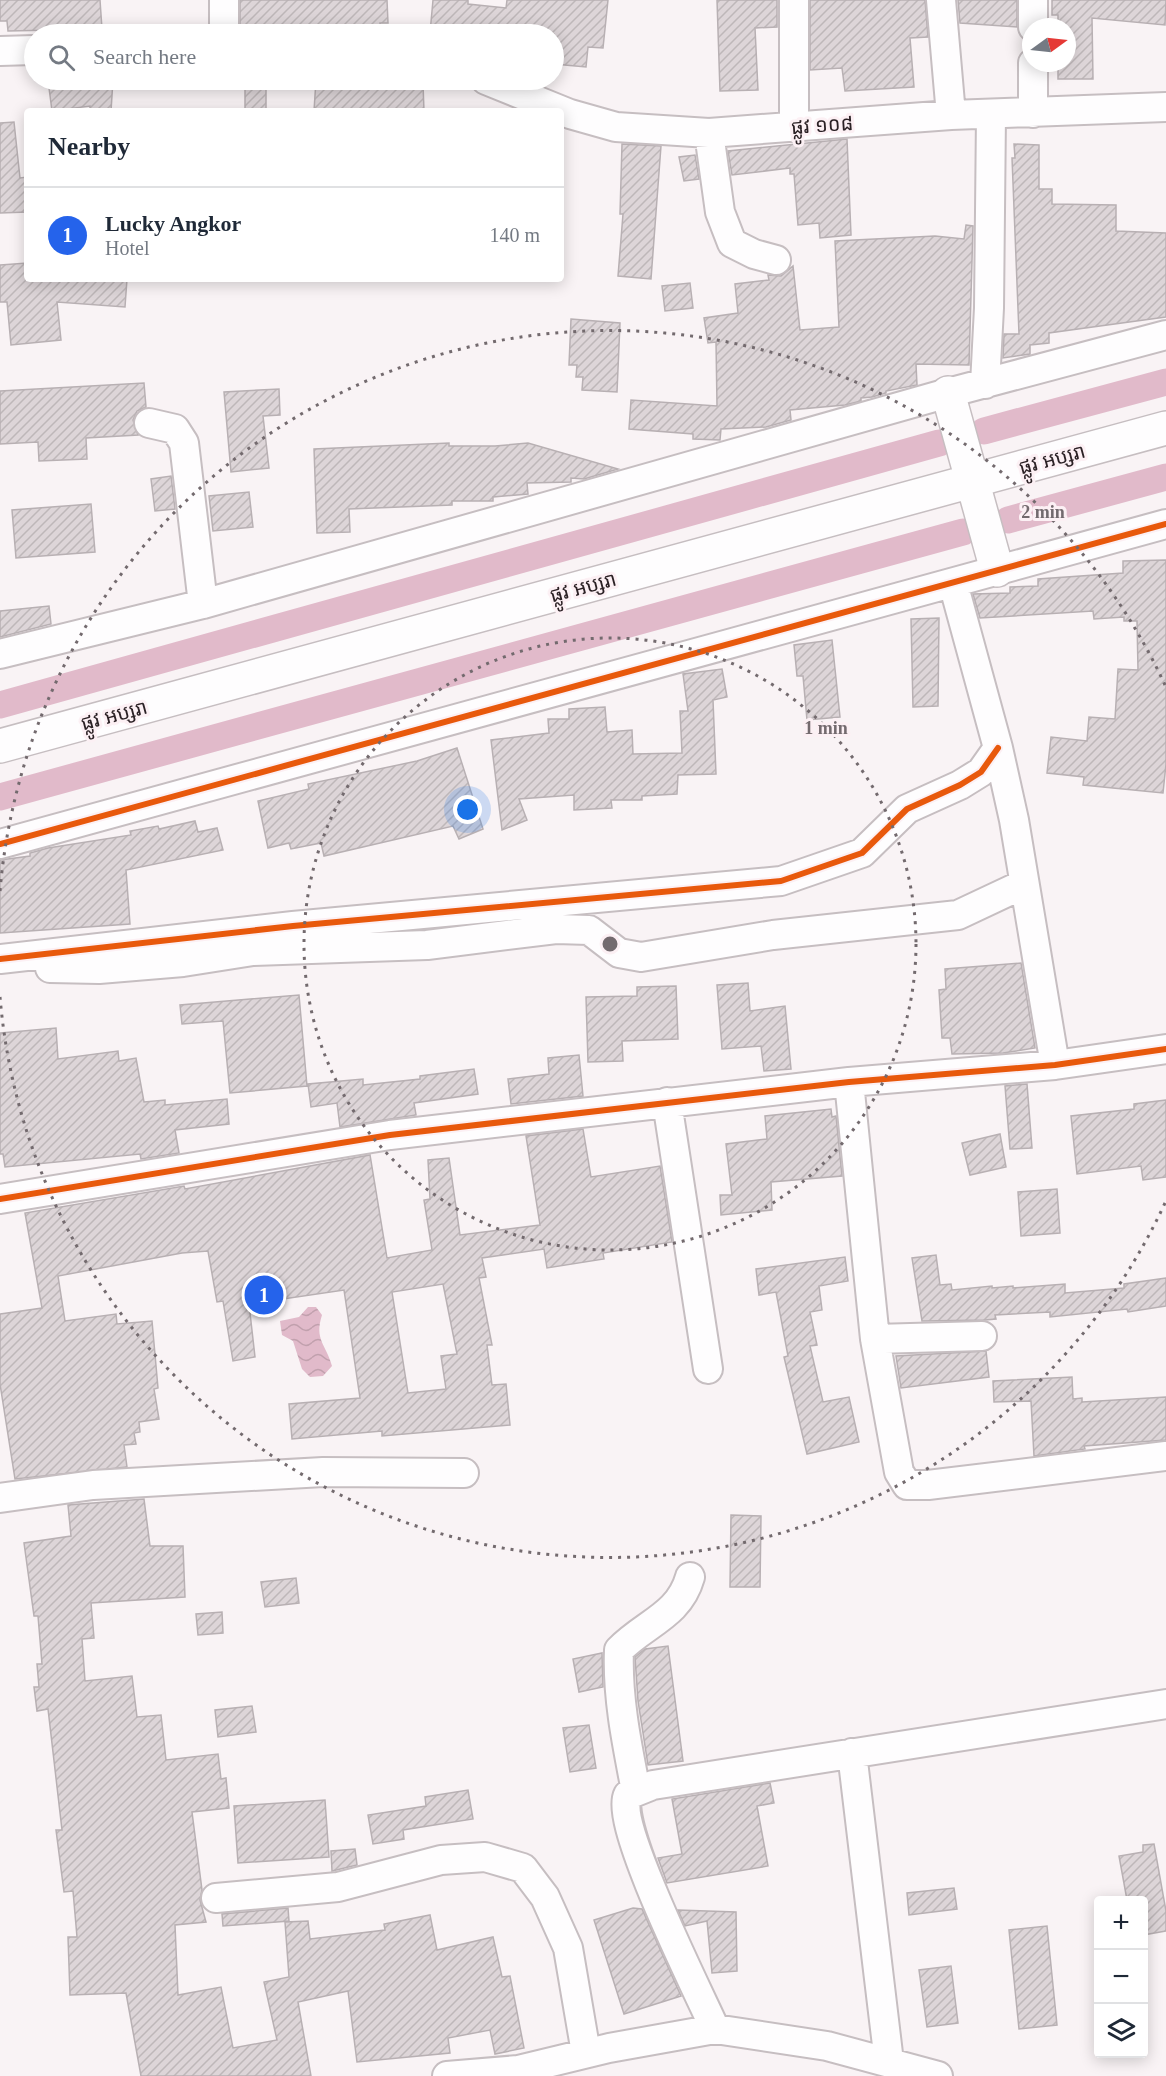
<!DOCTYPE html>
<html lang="en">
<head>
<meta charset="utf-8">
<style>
	:root { --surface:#fff; --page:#f2f2f3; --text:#1f2937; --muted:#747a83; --line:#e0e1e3; --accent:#2563eb }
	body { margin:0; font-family:"Times New Roman","Noto Sans Khmer",serif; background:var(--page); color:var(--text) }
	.controls { position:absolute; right:18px; bottom:18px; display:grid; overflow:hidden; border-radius:6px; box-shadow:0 3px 15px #0003 }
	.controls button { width:54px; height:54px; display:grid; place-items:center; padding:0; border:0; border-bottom:2px solid var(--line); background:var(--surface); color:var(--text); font:30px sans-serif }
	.compass { position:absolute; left:1022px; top:18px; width:54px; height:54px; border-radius:50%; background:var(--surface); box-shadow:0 3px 15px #0003; rotate:75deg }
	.you { position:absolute; left:468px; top:810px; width:21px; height:21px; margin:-15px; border:4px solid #fff; border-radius:50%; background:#1a73e8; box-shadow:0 0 0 9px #1a73e833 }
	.badge { display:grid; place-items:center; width:39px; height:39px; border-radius:50%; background:var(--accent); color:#fff; font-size:20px; font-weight:700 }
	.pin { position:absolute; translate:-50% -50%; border:3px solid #fff; box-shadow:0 2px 6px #0006 }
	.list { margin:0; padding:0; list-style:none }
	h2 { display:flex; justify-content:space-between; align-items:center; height:78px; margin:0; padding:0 24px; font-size:26px }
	h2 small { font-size:20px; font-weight:400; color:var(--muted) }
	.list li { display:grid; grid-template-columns:39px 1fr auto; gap:18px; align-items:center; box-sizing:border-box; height:96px; padding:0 24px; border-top:2px solid var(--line) }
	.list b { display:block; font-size:22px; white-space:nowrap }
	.list p { margin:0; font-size:20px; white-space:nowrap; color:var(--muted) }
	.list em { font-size:20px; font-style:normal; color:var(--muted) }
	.icon { flex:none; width:33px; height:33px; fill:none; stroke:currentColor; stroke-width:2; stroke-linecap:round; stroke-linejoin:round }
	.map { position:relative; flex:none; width:1166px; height:2076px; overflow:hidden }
	.search { position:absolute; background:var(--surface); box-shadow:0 3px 15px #0003; left:24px; top:24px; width:540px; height:66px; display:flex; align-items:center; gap:15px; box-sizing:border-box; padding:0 21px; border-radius:33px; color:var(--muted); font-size:22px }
	.panel { position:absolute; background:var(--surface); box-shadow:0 3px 15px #0003; left:24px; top:108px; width:540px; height:174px; border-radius:6px }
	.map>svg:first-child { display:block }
	.water { fill:url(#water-waves) }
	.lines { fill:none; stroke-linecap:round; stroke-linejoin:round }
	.canal { stroke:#e1baca; stroke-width:27 }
	.building { fill:url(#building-hatch); stroke:#b8b0b3; stroke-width:1.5; fill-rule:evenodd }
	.minor-casing { stroke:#c6bec1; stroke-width:32 }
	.secondary-casing { stroke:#c6bec1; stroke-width:36 }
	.minor { stroke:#fefdfe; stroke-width:28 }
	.secondary { stroke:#fefdfe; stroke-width:33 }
	.cycleway-casing { stroke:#fcf0f4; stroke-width:10 }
	.cycleway { stroke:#e8590c; stroke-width:6 }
	.ring { fill:none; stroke:#736a6e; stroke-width:3; stroke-dasharray:3 6 }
	.labels { text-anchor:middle; stroke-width:6; stroke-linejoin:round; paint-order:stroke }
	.street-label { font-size:20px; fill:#2b2125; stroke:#fcf0f4 }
	.centre { fill:#736a6e; stroke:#fcf0f4; stroke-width:3 }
	.ring-label { font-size:18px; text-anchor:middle; font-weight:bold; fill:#736a6e; stroke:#fcf0f4; stroke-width:6; stroke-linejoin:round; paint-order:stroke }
</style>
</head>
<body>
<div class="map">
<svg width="1166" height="2076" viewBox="0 0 1166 2076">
	<defs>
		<pattern id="water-waves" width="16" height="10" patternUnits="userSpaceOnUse" patternTransform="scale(1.5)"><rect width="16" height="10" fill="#e1baca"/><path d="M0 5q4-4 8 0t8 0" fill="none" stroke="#c1a0ad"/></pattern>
		<pattern id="building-hatch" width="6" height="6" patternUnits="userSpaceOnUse" patternTransform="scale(1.5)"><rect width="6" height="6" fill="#ddd5d8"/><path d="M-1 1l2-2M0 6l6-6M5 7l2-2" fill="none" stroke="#beb7b9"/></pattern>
	</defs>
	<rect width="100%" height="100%" fill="#f9f3f5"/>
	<path class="water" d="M308 1307H316L322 1315C314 1340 326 1344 332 1366L323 1376 310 1377 302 1369 293 1341 282 1335 280 1321 299 1317Z"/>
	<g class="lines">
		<path class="canal" d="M984 431 1166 382
			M1008 520 1166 477
			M0 705 939 443
			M0 797 963 532"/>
	</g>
	<path class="building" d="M0 0H100L102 29 8 31 7 21H0Z
		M240 0H387L388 23H380L381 34H353V28H240Z
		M433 0H468V4L506 8 507 0H608L603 48 588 47 586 67 554 64V34L430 33Z
		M717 0H777V27L755 28 758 90 720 91Z
		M810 0H925L928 37 910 38 914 87 845 91 842 68 810 70Z
		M958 0H1017V27L960 23Z
		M1052 0H1166L1165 25 1092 18 1093 79H1058V63H1067V27H1058V15H1052Z
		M48 80H113L111 111H90V106L52 111Z
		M245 80H266V111H245Z
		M316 80H408V85L423 84 424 111H314Z
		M14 122 20 178 27 177V212L0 213V123Z
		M847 139 851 235 820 238 819 223 798 225 794 174H790V168L732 175 728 151Z
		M622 144 661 146 651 279 618 276 623 214H620Z
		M1014 144 1039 145V189H1052V204L1116 205V231L1166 233V317L1049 333V343L1030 345V354L1003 358 1004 334H1019L1012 158H1015Z
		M695 155 699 179 684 181 679 157Z
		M966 225 973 226 969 365 916 364 917 385 886 391V393L872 397 861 398V401L845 405 790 410 791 420 766 427 721 429 720 440 693 439V434L629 429 631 400 717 406 716 342 708 343 704 318 738 313 735 284 769 280 768 275 781 276 793 266 800 330 839 327 835 241 935 236 964 239Z
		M27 263V279H127L125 307 57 302 61 340 11 345 7 302H0V265Z
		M690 283 693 308 665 311 662 286Z
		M571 319 620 323 617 392 582 390 583 377H576L577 365H569Z
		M144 383 146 407 137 411 133 420 138 435 86 438 87 459 39 461 38 442 0 444V391Z
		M279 389 280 415 263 416 269 468 231 472 224 392Z
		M449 443V446H495L528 443 618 469 584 479 571 478V482L527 483 528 494 493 497V501H452V505L349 509 350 532 317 533 314 449Z
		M171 476 175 509 155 511 151 479Z
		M249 492 253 527 213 531 209 496Z
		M91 504 95 552 16 558 12 510Z
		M1166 560V764L1163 793 1083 785 1084 777 1047 773 1051 737 1087 741 1089 717 1115 719 1118 669 1138 670 1137 621H1124V617L1094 619 1093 611 980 618 973 594 1010 593V587L1038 586V579L1123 573V561Z
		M49 606 51 624 0 637V611Z
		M939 618 938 706 913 707 911 619Z
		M832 640 840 717 807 720 803 676H797L794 645Z
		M722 669 727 697 713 700 716 774 678 775 677 794 642 796V800H611L612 808 574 810V795L519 799 527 820 502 830 491 740 549 733 548 719H569V709L605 707 607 732 632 730 633 754 682 753 680 711H688L683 674Z
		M457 748 483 829 459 839 453 826 324 856 321 843 291 849 289 843 268 848 258 801 309 789 308 784 417 761Z
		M195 821 198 832 217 828 223 850 126 870 130 924 0 933V860L30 856V853L48 848 131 835 130 831 158 826 159 829Z
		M1021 963 1035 1048 1003 1053 952 1054 950 1038H942L939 990 946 989 945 969Z
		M748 983 750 1011 785 1006 791 1069 764 1071 761 1046 722 1049 717 985Z
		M676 986 678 1039 622 1041 623 1061 588 1062 586 997 637 996V987Z
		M299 995 307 1086 230 1093 223 1021 182 1024 180 1005Z
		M56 1028 58 1059 118 1051 119 1061 136 1058 144 1102 165 1100V1105L227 1099 229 1124 175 1130 179 1153 141 1159 140 1154 5 1167 3 1154H0V1033Z
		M579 1055 583 1096 511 1104 508 1079 549 1074 548 1058Z
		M474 1069 478 1094 414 1103 416 1115 340 1127 337 1103 311 1107 308 1084 363 1079V1085L420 1079V1076Z
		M1027 1084 1032 1148 1010 1149 1005 1086Z
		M1166 1100V1177L1143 1180 1141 1166 1077 1174 1071 1116 1134 1109V1104Z
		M831 1109 832 1117 836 1116 842 1176 771 1182 772 1210 721 1215 720 1195H732L726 1144 767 1139 765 1116Z
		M583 1129 591 1177 660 1166 672 1242 603 1253 604 1259 547 1268 544 1249 482 1258 486 1277 479 1278 492 1345H487L492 1385 506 1384 510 1425 382 1436V1431L292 1439 289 1404 360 1398 344 1290 249 1304 255 1357 233 1361 223 1301 217 1302 208 1251 182 1253 58 1276 65 1321 116 1314 117 1324 152 1321 158 1388 154 1389 159 1419 139 1422 140 1432 134 1433 136 1444 124 1445 127 1467 15 1479 0 1384V1314L42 1308 25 1213 184 1186 185 1189 370 1155 387 1258 432 1250 424 1200 430 1199 428 1160 449 1158 460 1235 540 1225 526 1136ZM443 1284 457 1354 441 1356 446 1389 408 1393 392 1292Z
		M1000 1134 1006 1167 970 1175 962 1143Z
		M1057 1189 1060 1233 1021 1236 1018 1192Z
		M936 1255 940 1285 951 1284 952 1290 992 1286V1288L1013 1286V1288L1065 1284V1293L1124 1288V1284L1166 1278V1306L1128 1312 1127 1309 1050 1317V1312L995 1315 996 1319 985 1320 922 1321 912 1258Z
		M845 1257 848 1281 819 1286 822 1310 810 1312 817 1345 810 1346 823 1402 849 1397 859 1442 807 1454 784 1357 788 1356 776 1292 759 1295 756 1269Z
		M986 1351 989 1377 901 1388 896 1356Z
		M1072 1377 1073 1399 1082 1398V1402L1166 1397V1440L1084 1446 1085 1449 1034 1456 1031 1401 994 1402 993 1381Z
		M144 1499 150 1546H183L185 1597 91 1603 94 1638 82 1639 85 1681 132 1676 137 1717 161 1715 166 1760 218 1754 221 1779 226 1778 229 1808 192 1812 202 1890 200 1900 206 1922 175 1925 178 1995 221 1987 233 2048 277 2040 264 1982 289 1977 285 1922 308 1921 310 1939 385 1930 384 1924 430 1915 437 1950 493 1937 502 1977 510 1976 524 2048 495 2054 490 2030 448 2038 450 2053 357 2062 348 1991 298 2002 311 2076H141L126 1993 70 1995 68 1937H77L73 1891 64 1892 56 1830H62L48 1709 37 1711 34 1687H39L37 1664H42L38 1616H34L24 1543 71 1536 68 1505Z
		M731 1515 761 1516 760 1587H730Z
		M296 1578 299 1603 265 1607 261 1582Z
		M222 1612 223 1633 198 1635 196 1614Z
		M668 1646 683 1761 648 1765 638 1701 635 1657 645 1649Z
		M602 1653 603 1687 579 1692 573 1659Z
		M252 1706 256 1732 218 1737 215 1710Z
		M589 1725 596 1768 570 1772 563 1728Z
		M770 1783 774 1803 757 1806 768 1866 667 1883 658 1858 682 1854 672 1799Z
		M468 1790 473 1819 403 1830 404 1839 373 1844 368 1815 426 1806 425 1797Z
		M325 1800 329 1857 238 1863 234 1806Z
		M1154 1844 1166 1911V1931L1143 1935V1900H1127L1119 1856 1143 1852V1845Z
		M355 1849 357 1865 332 1871 331 1851Z
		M954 1888 957 1909 909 1915 907 1893Z
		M288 1908 289 1921 223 1926 222 1914Z
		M633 1908 642 1909 681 1996 624 2014 594 1920Z
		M678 1910 736 1912 737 1971 712 1973 707 1921 685 1926Z
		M1047 1926 1057 2025 1019 2029 1009 1930Z
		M951 1966 958 2023 927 2027 919 1970Z"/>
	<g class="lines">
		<defs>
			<path id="minor" d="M794 0V127
				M941 0 951 115
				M1033 27V0
				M224 34V0
				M0 51 34 50
				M486 80 570 114 616 127 709 133 951 115 1166 107
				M1033 113V63
				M709 133 720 212 732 243 754 254 776 260
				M985 384 989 308 991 115
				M149 423 175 429 184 443 203 604
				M953 583 998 748 1014 820 1055 1065
				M0 654 203 604 948 393 1166 335
				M0 844 1166 524
				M0 959 293 926 781 881 862 853 907 809 960 785 981 772 998 748
				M50 968 99 969 183 962 253 951 427 945 556 929 589 930 619 953 641 957 773 935 958 915 1024 884
				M849 1082 875 1339 899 1472 907 1485H928L1166 1456
				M667 1102 708 1369
				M0 1199 390 1135 849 1082 1055 1065 1166 1049
				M875 1339 982 1336
				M0 1498 93 1485 323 1472 464 1473
				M852 1753 889 2062
				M636 1791C627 1745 617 1697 619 1650 645 1623 679 1616 690 1577
				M216 1898 338 1887 441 1860 485 1857 523 1868 545 1897 568 1948 586 2053
				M715 2029C699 1993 613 1823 628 1795L653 1785 1166 1704
				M447 2076 518 2070 609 2048 715 2029 827 2046 938 2076"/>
			<path id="secondary" d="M948 393 997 570
				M0 746 1166 428"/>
		</defs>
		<use href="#minor" class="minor-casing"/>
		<use href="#secondary" class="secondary-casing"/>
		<use href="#minor" class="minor"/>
		<use href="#secondary" class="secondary"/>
		<defs>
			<path id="cycleway" d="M0 844 1166 524
				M0 959 293 926 781 881 862 853 907 809 960 785 981 772 998 748
				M0 1199 390 1135 849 1082 1055 1065 1166 1049"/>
		</defs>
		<use href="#cycleway" class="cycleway-casing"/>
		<use href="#cycleway" class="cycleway"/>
	</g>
	<g class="ring">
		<circle cx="610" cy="944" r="306"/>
		<path d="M1165 1203A612 612 0 0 1 0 997M0 891A612 612 0 0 1 1165 685"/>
	</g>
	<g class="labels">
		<g class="street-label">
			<text transform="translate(822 125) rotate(-4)" y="7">ផ្លូវ ១០៨</text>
			<text transform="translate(1052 459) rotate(-15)" y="7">ផ្លូវ អប្សរា</text>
			<text transform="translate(583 587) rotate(-15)" y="7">ផ្លូវ អប្សរា</text>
			<text transform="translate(114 715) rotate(-15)" y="7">ផ្លូវ អប្សរា</text>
		</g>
	</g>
	<circle cx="610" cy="944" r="9" class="centre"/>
	<g class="ring-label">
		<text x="1043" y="518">2 min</text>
		<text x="826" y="734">1 min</text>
	</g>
</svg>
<div class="controls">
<button>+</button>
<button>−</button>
<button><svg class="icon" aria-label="layers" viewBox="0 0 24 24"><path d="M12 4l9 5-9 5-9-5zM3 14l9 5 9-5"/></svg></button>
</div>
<svg class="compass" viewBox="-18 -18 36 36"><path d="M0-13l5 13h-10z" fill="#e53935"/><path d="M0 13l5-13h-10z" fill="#747a83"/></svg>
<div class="you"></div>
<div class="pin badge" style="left:264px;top:1295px">1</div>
<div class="search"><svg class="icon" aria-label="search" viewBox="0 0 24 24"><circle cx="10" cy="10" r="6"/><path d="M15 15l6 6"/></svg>Search here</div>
<section class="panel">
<h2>Nearby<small></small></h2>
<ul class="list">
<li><span class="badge">1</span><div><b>Lucky Angkor</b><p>Hotel</p></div><em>140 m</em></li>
</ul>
</section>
</div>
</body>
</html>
